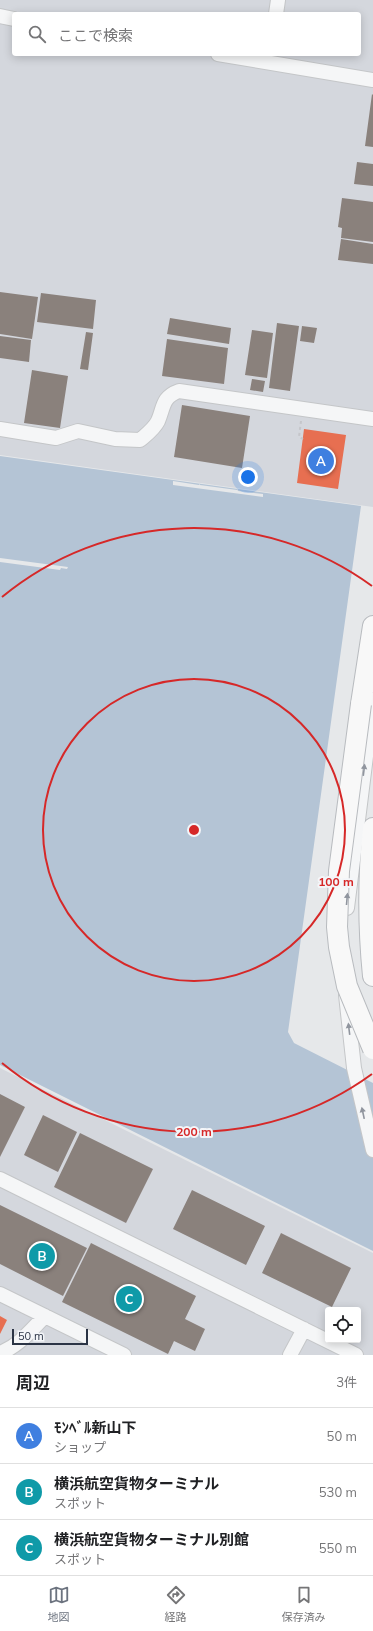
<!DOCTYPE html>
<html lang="ja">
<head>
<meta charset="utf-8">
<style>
	:root { --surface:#fff; --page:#f2f2f2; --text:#202124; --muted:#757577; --line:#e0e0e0; --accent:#6c737f }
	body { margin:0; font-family:Mulish,"Noto Sans JP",sans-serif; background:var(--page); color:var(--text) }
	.controls { position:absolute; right:12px; bottom:12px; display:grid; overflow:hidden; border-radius:4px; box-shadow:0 2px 10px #0003 }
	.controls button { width:36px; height:36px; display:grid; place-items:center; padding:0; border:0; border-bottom:1px solid var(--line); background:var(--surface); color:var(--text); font:20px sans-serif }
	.scale { position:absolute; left:12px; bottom:10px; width:76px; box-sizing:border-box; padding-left:4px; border:2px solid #2b3445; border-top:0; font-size:11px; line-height:14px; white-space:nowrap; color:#2b3445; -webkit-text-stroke:3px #f4f6f9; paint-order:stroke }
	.you { position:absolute; left:248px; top:477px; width:14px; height:14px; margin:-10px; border:3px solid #fff; border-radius:50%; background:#1a73e8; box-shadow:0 0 0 6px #1a73e833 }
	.badge { display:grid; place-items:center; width:26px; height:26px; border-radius:50%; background:var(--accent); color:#fff; font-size:13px; font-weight:700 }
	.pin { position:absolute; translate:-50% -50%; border:2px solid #fff; box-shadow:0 1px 4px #0006 }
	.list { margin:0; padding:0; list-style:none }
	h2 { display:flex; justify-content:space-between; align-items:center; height:52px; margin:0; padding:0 16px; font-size:17px }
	h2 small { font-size:13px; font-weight:400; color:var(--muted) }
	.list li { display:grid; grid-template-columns:26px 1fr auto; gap:12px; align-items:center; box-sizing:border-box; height:56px; padding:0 16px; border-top:1px solid var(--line) }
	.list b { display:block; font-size:15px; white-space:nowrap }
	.list p { margin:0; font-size:13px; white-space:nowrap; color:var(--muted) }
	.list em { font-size:13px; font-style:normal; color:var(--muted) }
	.icon { flex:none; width:22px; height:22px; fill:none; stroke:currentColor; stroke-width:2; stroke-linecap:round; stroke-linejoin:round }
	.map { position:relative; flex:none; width:373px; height:1355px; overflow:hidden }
	.search { position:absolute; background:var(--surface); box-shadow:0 2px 10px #0003; left:12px; right:12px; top:12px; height:44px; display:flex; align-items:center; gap:10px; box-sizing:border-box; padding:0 14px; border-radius:4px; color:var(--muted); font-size:15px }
	.sheet { height:220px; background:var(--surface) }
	nav { display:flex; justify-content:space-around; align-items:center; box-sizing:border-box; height:56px; border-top:1px solid var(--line); background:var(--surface); font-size:11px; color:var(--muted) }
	nav a { display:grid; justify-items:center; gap:2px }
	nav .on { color:var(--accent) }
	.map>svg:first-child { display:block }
	.built { fill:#d4d7dd; fill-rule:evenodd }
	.water { fill:#b4c4d5 }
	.pier { fill:#e6e8ea }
	.shops { fill:#e76f51 }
	.industry { fill:#8a817c }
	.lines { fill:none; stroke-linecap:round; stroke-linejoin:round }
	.minor-casing { stroke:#c4c6c8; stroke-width:16 }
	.highway-casing { stroke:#b8bbbf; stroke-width:22 }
	.path { stroke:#c5c6ca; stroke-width:2; stroke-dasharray:3 3; stroke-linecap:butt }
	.minor { stroke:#f5f6f7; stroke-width:14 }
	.highway { stroke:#f8f8f8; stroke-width:20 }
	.highway-bridge-casing { stroke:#b8bbbf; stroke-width:22; stroke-linecap:butt }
	.highway-bridge { stroke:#f8f8f8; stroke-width:20 }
	.oneway { fill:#90959e }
	.ring { fill:none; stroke:#d62828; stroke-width:2 }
	.centre { fill:#d62828; stroke:#f4f6f9; stroke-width:2 }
	.ring-label { font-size:12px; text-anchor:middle; font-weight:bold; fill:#d62828; stroke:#f4f6f9; stroke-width:4; stroke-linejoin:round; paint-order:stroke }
</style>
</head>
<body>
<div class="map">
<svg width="373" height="1355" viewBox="0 0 373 1355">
	<rect width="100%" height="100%" fill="#e6e8ea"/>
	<path class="built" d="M0 0H373V507L0 455ZM14 14H359V54H14Z
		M0 1068 373 1253V1355H0ZM328 1310H358V1340H328Z"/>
	<path class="water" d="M0 456 361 506 288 1032 294 1043 373 1083V1251L0 1065Z"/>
	<path class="pier" d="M173 481 199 485 200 484V485L237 490V489L238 491 263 494V497L173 485Z
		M0 558 68 567 67 569 61 568 60 570 0 562Z"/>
	<path class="shops" d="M304 429 346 435 338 489 297 483Z
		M0 1316 7 1320 0 1334Z"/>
	<path class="industry" d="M372 94 373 95V147L365 146Z
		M357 162 373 164V186L354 184Z
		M342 198 373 202V242L341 238 342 228 338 227Z
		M341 239 373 244V264L338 260Z
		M0 292 38 297 32 339 0 334Z
		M41 293 96 300 93 329 37 322Z
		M170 318 231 328 229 344 167 334Z
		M277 323 299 326 290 391 269 388Z
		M302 326 317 328 314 343 300 341Z
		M252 330 273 333 267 378 245 375Z
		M86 332 93 333 88 370 80 369Z
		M0 336 31 340 29 362 0 358Z
		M167 339 228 348 224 384 162 376Z
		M32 370 68 376 60 428 24 423Z
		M252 379 265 381 263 392 250 390Z
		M182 405 250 416 242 468 174 457Z
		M0 1094 25 1107 0 1157Z
		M43 1115 77 1132 58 1172 24 1155Z
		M80 1133 153 1169 126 1223 54 1187Z
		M192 1190 265 1226 246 1265 173 1229Z
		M0 1205 87 1248 63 1296 0 1264Z
		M281 1233 351 1268 332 1307 262 1273Z
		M91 1243 196 1296 185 1319 205 1329 195 1351 174 1341 168 1354 62 1302Z"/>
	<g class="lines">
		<defs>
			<path id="minor" d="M276 14 278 0
				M0 16 14 19
				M218 54 373 80
				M0 429 56 438 78 431 115 439 140 440C147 434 154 429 158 421 164 407 162 397 179 391L373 419
				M347 908 373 700
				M346 995 354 1068 373 1150
				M0 1179 356 1355
				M0 1294 124 1355
				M0 1353C19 1346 31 1330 45 1316
				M290 1355 304 1329"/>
			<path id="highway" d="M361 704 373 626
				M373 828C368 877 368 926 373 976"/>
		</defs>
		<use href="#minor" class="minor-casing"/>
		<use href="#highway" class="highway-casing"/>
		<path class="path" d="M301 421 299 437 303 439"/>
		<use href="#minor" class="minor"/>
		<use href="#highway" class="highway"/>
		<defs>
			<path id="highway-bridge" d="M361 704 339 871 337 927 339 947 347 986 373 1049"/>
		</defs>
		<use href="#highway-bridge" class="highway-bridge-casing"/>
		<use href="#highway-bridge" class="highway-bridge"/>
	</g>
	<defs><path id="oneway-solid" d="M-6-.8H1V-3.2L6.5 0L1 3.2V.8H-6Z"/></defs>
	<g class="oneway">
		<use href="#oneway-solid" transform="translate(364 770) rotate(-83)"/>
		<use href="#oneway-solid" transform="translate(347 899) rotate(-85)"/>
		<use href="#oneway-solid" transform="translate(349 1029) rotate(-97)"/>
		<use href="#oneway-solid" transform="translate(363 1113) rotate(-102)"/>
	</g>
	<g class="ring">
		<circle cx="194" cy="830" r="151"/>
		<path d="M372 1074A302 302 0 0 1 2 1063M2 597A302 302 0 0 1 372 586"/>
	</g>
	<circle cx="194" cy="830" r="6" class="centre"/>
	<g class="ring-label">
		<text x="336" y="886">100 m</text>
		<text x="194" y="1136">200 m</text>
	</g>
</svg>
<div class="controls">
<button><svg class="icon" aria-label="locate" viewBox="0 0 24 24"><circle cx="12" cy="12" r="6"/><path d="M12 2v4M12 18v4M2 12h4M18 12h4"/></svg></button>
</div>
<div class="scale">50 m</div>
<div class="you"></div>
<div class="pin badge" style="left:321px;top:461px;background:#3f7fe0">A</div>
<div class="pin badge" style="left:42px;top:1256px;background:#0f9aa8">B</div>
<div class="pin badge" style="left:129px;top:1299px;background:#0f9aa8">C</div>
<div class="search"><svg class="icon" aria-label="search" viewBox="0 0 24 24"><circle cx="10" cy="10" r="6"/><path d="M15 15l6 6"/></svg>ここで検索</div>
</div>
<section class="sheet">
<h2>周辺<small>3件</small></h2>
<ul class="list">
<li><span class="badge" style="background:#3f7fe0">A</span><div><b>ﾓﾝﾍﾞﾙ新山下</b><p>ショップ</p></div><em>50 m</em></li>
<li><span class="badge" style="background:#0f9aa8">B</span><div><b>横浜航空貨物ターミナル</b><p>スポット</p></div><em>530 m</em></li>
<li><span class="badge" style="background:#0f9aa8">C</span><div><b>横浜航空貨物ターミナル別館</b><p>スポット</p></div><em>550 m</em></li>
</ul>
</section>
<nav>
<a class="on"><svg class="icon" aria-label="map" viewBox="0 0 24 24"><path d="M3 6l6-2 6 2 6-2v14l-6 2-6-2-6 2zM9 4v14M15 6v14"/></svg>地図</a>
<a><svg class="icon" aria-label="directions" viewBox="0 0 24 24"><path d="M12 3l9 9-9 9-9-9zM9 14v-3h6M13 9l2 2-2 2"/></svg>経路</a>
<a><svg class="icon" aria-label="saved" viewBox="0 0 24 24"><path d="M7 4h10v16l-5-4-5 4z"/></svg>保存済み</a>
</nav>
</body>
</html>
